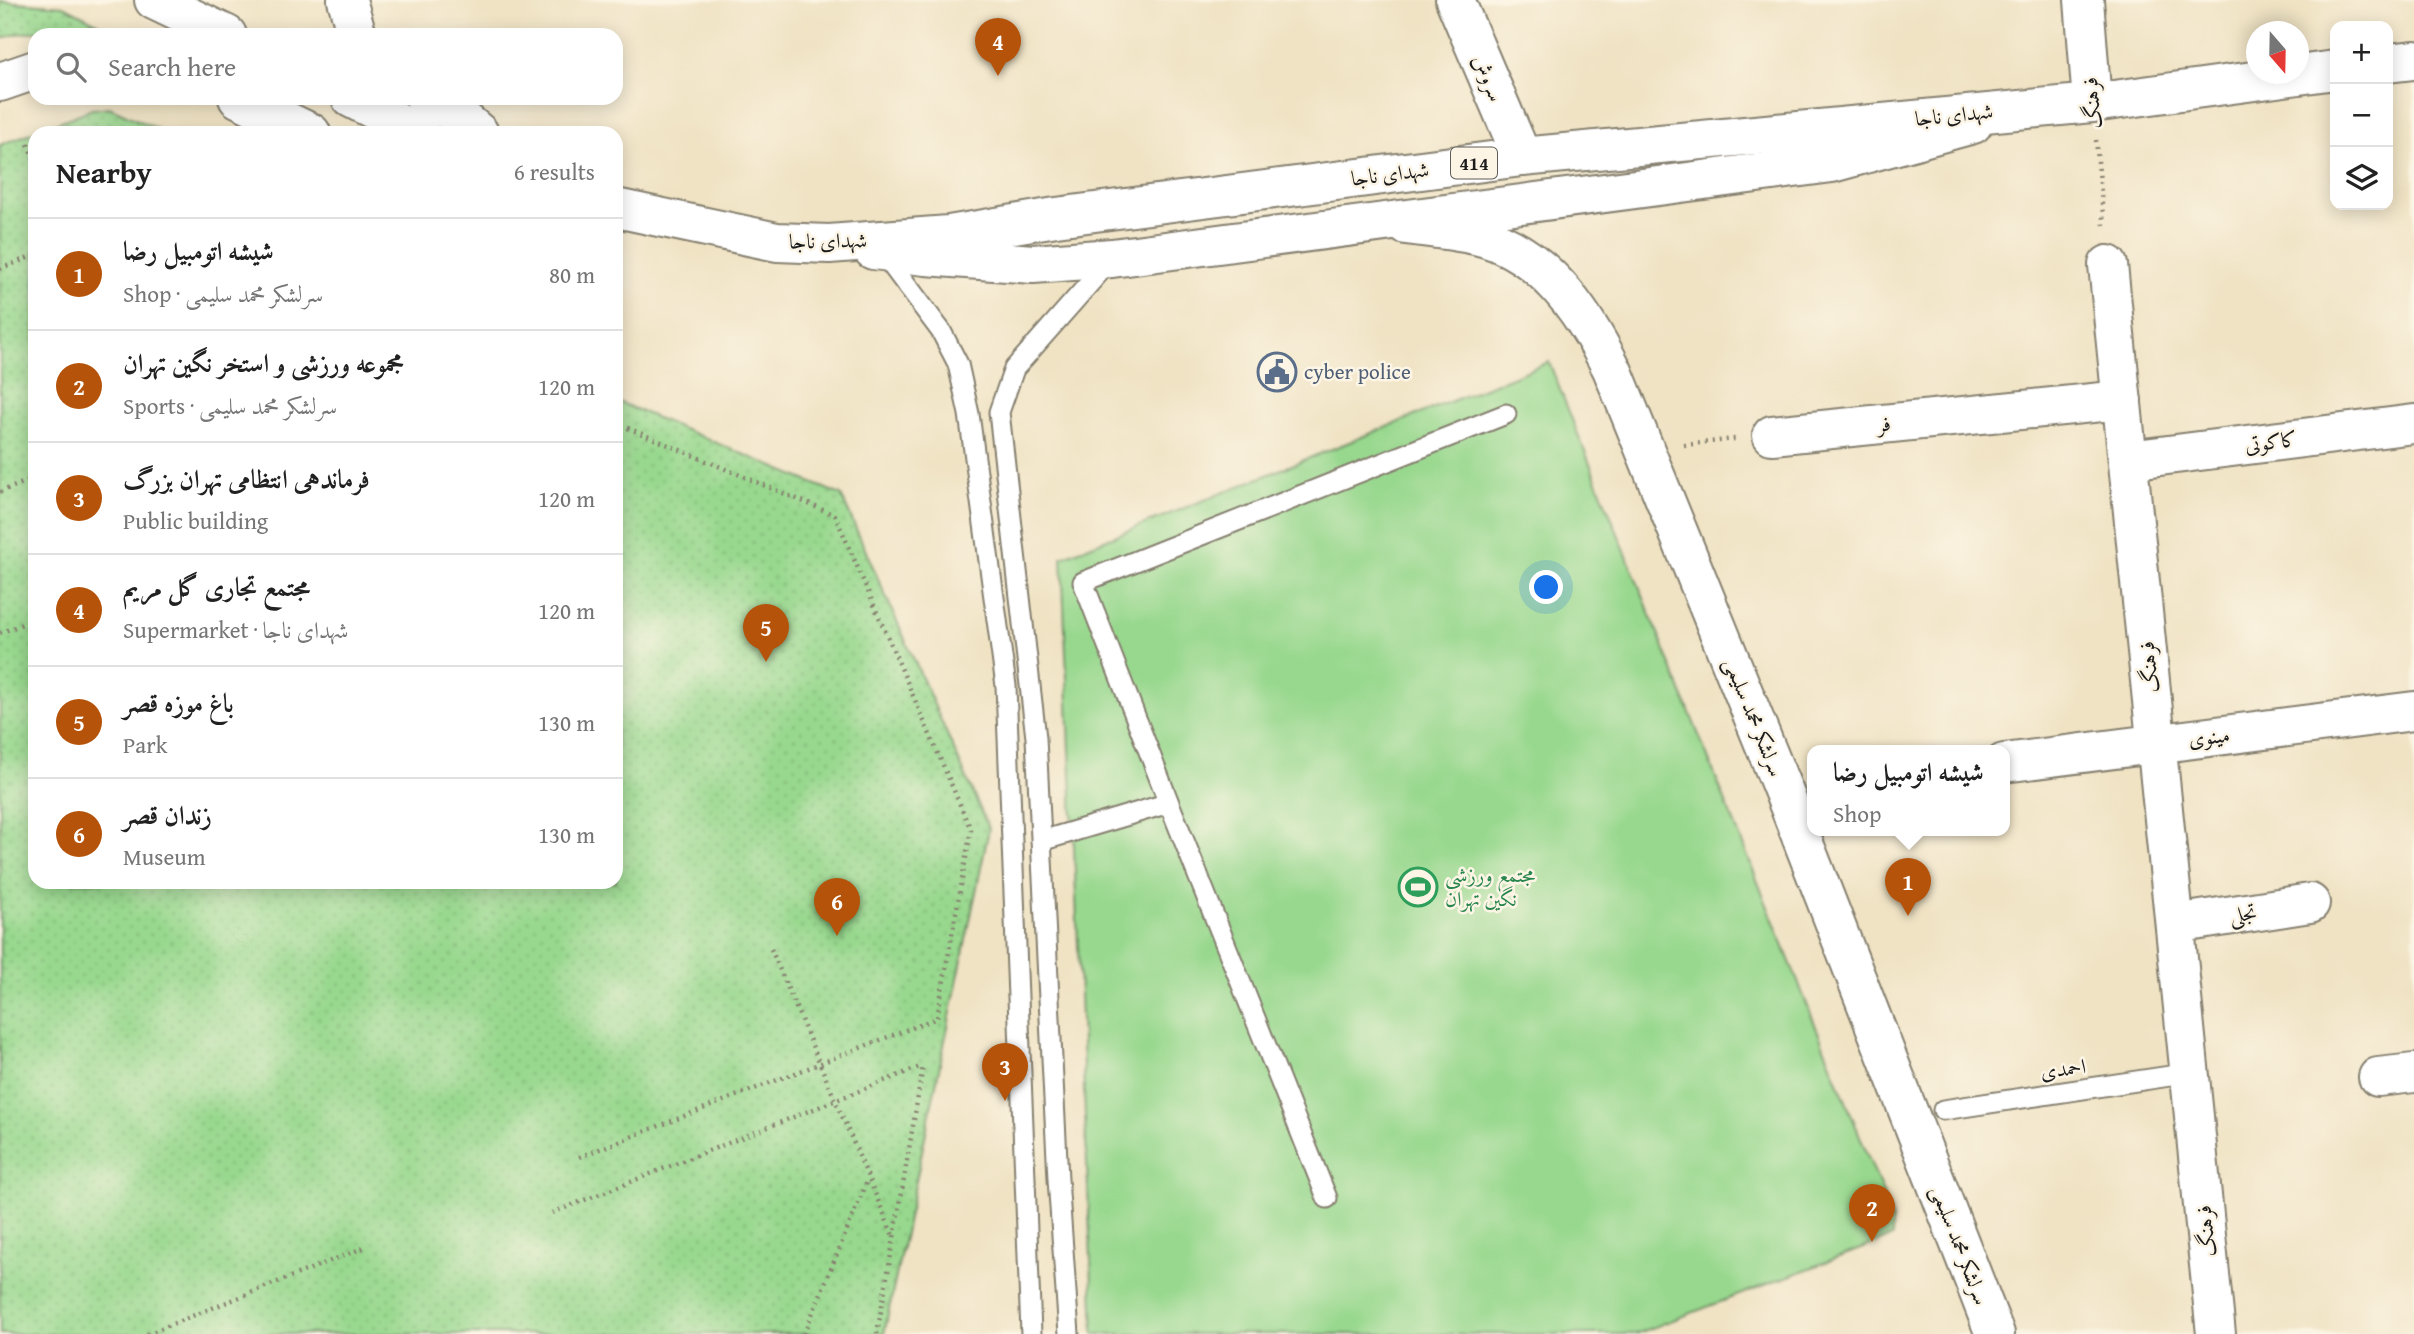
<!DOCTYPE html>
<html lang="en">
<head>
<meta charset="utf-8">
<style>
	:root { --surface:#fff; --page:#f2f2f2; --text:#222; --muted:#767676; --line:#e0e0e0; --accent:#b45309 }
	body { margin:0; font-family:"Gentium Book Plus",Amiri,serif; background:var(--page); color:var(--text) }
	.controls { position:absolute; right:21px; top:21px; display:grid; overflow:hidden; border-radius:14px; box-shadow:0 4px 18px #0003 }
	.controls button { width:63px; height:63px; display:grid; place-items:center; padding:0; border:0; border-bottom:2px solid var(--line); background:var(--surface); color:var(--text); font:35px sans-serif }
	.compass { position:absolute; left:2246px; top:21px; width:63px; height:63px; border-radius:50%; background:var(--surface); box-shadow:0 4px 18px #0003; rotate:160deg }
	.you { position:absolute; left:1547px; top:588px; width:24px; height:24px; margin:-18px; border:5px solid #fff; border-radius:50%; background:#1a73e8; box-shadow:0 0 0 10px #1a73e833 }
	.badge { display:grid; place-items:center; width:46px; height:46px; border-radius:50%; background:var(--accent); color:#fff; font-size:23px; font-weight:700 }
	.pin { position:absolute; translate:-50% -58px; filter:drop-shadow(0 2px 4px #0008) }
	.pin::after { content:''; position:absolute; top:37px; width:24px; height:21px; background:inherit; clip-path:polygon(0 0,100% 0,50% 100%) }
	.popup { position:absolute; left:1807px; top:745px; width:203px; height:91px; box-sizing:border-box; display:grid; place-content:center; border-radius:14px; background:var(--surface); filter:drop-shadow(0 2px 5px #0005); font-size:23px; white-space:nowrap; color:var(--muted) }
	.popup b { font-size:26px; color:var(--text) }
	.popup::after { content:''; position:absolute; left:50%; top:100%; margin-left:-14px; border:14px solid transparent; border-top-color:var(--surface) }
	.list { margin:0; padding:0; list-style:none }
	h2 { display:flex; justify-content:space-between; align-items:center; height:91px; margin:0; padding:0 28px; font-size:30px }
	h2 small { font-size:23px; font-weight:400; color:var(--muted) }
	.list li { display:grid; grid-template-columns:46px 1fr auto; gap:21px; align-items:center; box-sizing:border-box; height:112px; padding:0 28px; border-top:2px solid var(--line) }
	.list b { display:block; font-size:26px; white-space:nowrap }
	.list p { margin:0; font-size:23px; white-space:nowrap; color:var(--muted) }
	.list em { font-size:23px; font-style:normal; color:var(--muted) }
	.icon { flex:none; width:38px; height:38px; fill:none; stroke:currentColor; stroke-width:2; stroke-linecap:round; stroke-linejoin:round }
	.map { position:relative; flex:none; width:2414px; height:1334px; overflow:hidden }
	.search { position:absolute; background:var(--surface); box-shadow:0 4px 18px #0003; left:28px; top:28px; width:595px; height:77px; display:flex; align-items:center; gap:18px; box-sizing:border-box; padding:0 24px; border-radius:21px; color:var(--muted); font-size:26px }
	.panel { position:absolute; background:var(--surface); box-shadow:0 4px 18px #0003; left:28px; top:126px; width:595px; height:763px; border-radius:21px }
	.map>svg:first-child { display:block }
	.green { fill:url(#green-dots); stroke:#5a7a55; stroke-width:2 }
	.pitch { fill:#98d88e; stroke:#5a7a55; stroke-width:2 }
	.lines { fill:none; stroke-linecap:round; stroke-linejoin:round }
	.lane-casing { stroke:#868070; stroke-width:23 }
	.street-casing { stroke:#868070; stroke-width:42 }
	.secondary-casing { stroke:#868070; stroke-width:42 }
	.primary-casing { stroke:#868070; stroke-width:42 }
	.path { stroke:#868070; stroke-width:4.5; stroke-dasharray:2 5; stroke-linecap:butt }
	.lane { stroke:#fff; stroke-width:19 }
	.street { stroke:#fff; stroke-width:38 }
	.secondary { stroke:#fff; stroke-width:38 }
	.primary { stroke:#fff; stroke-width:38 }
	.labels { text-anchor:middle; stroke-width:5; stroke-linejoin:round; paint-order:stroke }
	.shield { fill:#fcf5e5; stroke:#5f5d58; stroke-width:2 }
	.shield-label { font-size:19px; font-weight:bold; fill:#1c1c1c }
	.street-label { font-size:21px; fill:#1c1c1c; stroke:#fcf5e5 }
	.service-label { font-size:21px; fill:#4e5e75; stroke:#fcf5e5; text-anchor:start }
	.leisure-label { font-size:21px; fill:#27864d; stroke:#fcf5e5; text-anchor:start }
</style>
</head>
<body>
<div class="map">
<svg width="2414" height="1334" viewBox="0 0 2414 1334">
	<defs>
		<pattern id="green-dots" width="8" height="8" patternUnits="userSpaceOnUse" patternTransform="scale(1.75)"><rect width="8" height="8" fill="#98d88e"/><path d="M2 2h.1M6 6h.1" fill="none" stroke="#82b97a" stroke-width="1.8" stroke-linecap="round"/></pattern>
	</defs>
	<rect width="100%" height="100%" fill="#fcf5e5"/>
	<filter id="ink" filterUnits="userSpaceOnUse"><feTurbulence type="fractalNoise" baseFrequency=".0143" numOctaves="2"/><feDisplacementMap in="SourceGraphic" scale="14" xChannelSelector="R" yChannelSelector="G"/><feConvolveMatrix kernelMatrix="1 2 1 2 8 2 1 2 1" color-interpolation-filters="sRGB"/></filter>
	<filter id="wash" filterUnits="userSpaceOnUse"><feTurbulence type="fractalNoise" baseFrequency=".00686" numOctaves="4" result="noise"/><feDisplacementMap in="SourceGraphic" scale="28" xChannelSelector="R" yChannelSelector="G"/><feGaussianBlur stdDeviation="1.57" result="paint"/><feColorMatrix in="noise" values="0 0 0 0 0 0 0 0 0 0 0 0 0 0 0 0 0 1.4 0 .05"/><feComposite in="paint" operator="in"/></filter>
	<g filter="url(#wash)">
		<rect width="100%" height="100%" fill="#f0e3c4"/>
		<path class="green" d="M0 1 64 6 97 23 16 34 0 39Z
			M109 107 166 133H35V882H616V401L841 495 989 829 884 1334H0V145L92 109Z"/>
		<path class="pitch" d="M1549 362 1892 1216V1237L1636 1334H1094L1062 557Z"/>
	</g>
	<g filter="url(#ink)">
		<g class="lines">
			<defs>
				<path id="lane" d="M882 252 941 331 958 364 969 414 1006 686 1031 1334
					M1169 803 1083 582 1506 414
					M1041 841 1169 803 1327 1198
					M1943 1110 2190 1073
					M1069 1334 1058 1179 1036 738 999 412 1014 369 1111 259"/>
				<path id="street" d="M1455 0 1522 157
					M2084 0 2092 103
					M1406 225C1428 228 1452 230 1475 235 1542 250 1583 311 1612 369L1783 790 1995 1334
					M2108 265 2216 1334
					M1772 435 2122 400
					M2128 460 2414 424
					M2004 763 2414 711
					M2175 924 2310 903
					M2378 1077 2414 1073"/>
				<path id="secondary" d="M347 0 357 35
					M0 82 35 70
					M238 98 311 133
					M425 98 458 115 479 133
					M873 250 926 256 1033 264 1112 258 1832 163 1973 124"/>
				<path id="primary" d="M154 0 227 35
					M2388 63 2414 60
					M351 98 420 133
					M616 208 777 242 829 244 949 235 1056 217 1522 157 2092 103 2335 70"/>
			</defs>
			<use href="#lane" class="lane-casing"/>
			<use href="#street" class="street-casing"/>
			<use href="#secondary" class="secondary-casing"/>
			<use href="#primary" class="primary-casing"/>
			<path class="path" d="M2096 140 2104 225
				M28 144 35 162
				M0 269 35 255
				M1684 445 1735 439
				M0 492 35 478
				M0 633 35 619
				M771 949 894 1238 923 1066
				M579 1157 937 1018 971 830 835 515 616 423
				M552 1213 922 1066
				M147 1334 368 1246
				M804 1334 868 1179
				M877 1334 894 1238"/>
			<use href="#lane" class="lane"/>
			<use href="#street" class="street"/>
			<use href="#secondary" class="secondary"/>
			<use href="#primary" class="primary"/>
		</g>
	</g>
	<defs>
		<symbol id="civic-ring" viewBox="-11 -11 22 22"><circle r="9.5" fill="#fcf5e5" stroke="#5c6f8a" stroke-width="1.5"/><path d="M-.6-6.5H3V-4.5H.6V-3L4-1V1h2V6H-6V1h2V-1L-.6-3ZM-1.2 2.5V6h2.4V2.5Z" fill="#5c6f8a"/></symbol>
		<symbol id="stadium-ring" viewBox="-11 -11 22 22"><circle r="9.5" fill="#fcf5e5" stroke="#2e9e5b" stroke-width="1.5"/><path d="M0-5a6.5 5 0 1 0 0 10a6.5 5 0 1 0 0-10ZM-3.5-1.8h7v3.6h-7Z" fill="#2e9e5b"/></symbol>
	</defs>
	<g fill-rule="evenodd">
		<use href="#civic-ring" x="1255" y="350" width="44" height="44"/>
		<use href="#stadium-ring" x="1396" y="865" width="44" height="44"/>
	</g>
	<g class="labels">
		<rect class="shield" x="1451" y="147.5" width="46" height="31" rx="5"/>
		<g class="shield-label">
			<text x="1474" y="170">414</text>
		</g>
		<g class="street-label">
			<text transform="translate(1488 78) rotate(67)" y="7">سروش</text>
			<text transform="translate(2092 103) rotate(-95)" y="7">فرهنگ</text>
			<text transform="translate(1954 115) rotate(-6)" y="7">شهدای ناجا</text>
			<text transform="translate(1390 174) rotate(-7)" y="7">شهدای ناجا</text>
			<text transform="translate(828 241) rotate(-1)" y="7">شهدای ناجا</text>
			<text transform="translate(1884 424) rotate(-6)" y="7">فر</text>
			<text transform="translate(2271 442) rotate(-7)" y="7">کاکوتی</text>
			<text transform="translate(2149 667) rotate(-96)" y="7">فرهنگ</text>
			<text transform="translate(1754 717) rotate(68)" y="7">سرلشکر محمد سلیمی</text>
			<text transform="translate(2209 737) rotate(-7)" y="7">مینوی</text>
			<text transform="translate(2243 914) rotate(-9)" y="7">تجلی</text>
			<text transform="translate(2063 1069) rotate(-8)" y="7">احمدی</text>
			<text transform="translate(2206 1231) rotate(-96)" y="7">فرهنگ</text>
			<text transform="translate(1960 1245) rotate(69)" y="7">سرلشکر محمد سلیمی</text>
		</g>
		<g class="service-label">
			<text x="1304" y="379">cyber police</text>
		</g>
		<g class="leisure-label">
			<text x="1445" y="882">مجتمع ورزشی<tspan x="1445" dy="24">نگین تهران</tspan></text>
		</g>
	</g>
</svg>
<div class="controls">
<button>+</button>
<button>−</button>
<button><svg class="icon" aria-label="layers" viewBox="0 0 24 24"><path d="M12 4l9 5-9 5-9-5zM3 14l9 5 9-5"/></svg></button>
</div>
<svg class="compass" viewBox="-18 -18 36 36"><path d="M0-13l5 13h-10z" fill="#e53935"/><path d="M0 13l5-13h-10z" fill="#767676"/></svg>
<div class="you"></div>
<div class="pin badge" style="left:1908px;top:916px">1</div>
<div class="popup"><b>شیشه اتومبیل رضا</b>Shop</div>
<div class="pin badge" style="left:1872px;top:1242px">2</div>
<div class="pin badge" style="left:1005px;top:1101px">3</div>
<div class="pin badge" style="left:998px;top:76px">4</div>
<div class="pin badge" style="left:766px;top:662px">5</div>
<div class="pin badge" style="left:837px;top:936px">6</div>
<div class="search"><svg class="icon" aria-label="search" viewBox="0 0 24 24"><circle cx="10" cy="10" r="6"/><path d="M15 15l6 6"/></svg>Search here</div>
<section class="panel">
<h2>Nearby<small>6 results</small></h2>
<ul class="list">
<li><span class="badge">1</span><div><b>شیشه اتومبیل رضا</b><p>Shop · سرلشکر محمد سلیمی</p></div><em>80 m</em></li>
<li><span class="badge">2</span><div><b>مجموعه ورزشی و استخر نگین تهران</b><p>Sports · سرلشکر محمد سلیمی</p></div><em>120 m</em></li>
<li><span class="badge">3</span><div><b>فرماندهی انتظامی تهران بزرگ</b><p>Public building</p></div><em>120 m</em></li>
<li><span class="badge">4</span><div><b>مجتمع تجاری گل مریم</b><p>Supermarket · شهدای ناجا</p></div><em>120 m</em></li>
<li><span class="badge">5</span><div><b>باغ موزه قصر</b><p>Park</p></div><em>130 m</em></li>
<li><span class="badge">6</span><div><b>زندان قصر</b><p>Museum</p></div><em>130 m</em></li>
</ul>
</section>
</div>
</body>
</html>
